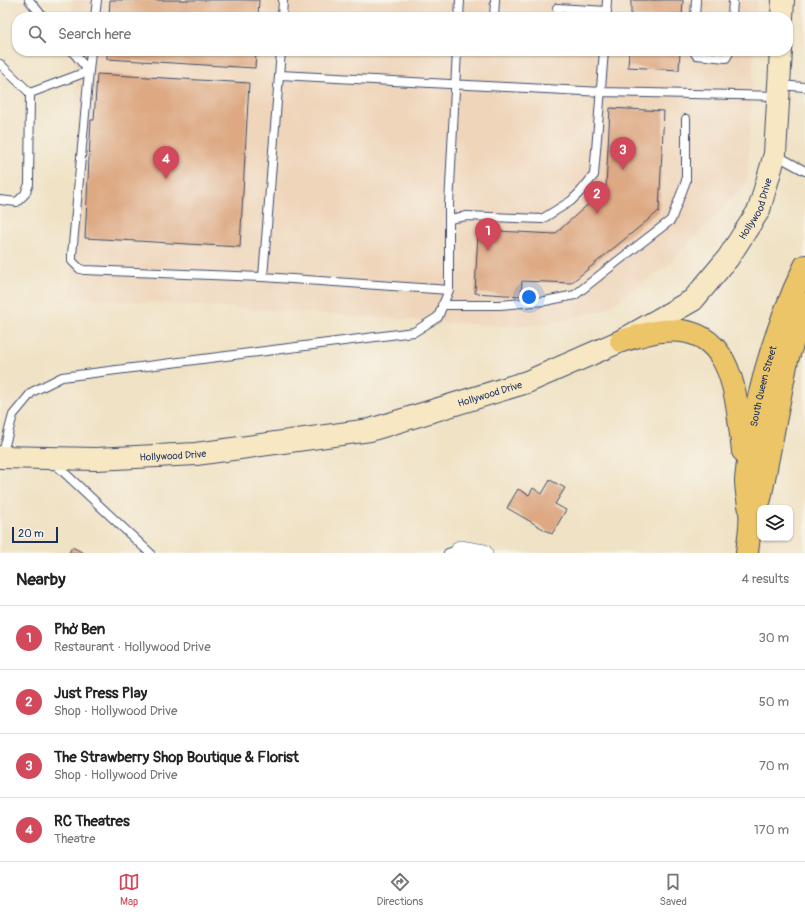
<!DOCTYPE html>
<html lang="en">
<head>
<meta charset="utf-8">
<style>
	:root { --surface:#fff; --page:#f2f2f2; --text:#222; --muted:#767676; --line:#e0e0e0; --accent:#d1495b }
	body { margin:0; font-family:Pangolin,sans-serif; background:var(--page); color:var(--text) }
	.controls { position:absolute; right:12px; bottom:12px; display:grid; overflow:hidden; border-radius:8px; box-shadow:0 1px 3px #0004 }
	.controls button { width:36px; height:36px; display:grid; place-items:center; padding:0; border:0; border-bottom:1px solid var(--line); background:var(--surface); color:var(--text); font:20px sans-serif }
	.scale { position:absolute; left:12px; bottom:10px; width:46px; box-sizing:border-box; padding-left:4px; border:2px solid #1b2f5e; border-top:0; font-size:11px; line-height:14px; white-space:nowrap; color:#1b2f5e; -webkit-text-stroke:3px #f7f3e8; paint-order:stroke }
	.you { position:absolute; left:529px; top:297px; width:14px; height:14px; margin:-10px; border:3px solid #fff; border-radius:50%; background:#1a73e8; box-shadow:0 0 0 6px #1a73e833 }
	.badge { display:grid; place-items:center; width:26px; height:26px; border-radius:50%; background:var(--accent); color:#fff; font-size:13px; font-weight:700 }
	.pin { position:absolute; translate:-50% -33px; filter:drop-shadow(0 1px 2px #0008) }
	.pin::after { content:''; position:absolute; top:21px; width:14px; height:12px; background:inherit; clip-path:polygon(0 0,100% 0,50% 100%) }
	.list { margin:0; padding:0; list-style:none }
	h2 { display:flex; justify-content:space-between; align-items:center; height:52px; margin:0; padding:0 16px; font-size:17px }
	h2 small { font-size:13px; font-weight:400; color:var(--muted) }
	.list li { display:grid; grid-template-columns:26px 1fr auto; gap:12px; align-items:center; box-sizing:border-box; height:64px; padding:0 16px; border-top:1px solid var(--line) }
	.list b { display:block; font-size:15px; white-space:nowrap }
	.list p { margin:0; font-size:13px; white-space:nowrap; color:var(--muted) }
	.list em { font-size:13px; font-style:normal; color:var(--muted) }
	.icon { flex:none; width:22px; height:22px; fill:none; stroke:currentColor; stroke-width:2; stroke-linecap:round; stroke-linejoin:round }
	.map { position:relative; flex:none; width:805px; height:553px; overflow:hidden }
	.search { position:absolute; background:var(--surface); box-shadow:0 1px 3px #0004; left:12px; right:12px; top:12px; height:44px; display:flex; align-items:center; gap:10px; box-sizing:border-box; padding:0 14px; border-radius:16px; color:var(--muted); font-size:15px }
	.sheet { height:308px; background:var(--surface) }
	nav { display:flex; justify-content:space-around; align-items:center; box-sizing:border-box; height:56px; border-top:1px solid var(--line); background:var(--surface); font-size:11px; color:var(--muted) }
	nav a { display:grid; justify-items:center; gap:2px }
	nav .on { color:var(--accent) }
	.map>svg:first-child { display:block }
	.built { fill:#efd6bb }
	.building { fill:#dda882 }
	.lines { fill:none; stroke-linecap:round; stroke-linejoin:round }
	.service-casing { stroke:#3b4a6d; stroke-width:10 }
	.minor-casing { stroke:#3b4a6d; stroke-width:18 }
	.secondary-casing { stroke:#3b4a6d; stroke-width:24 }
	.primary-casing { stroke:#3b4a6d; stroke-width:24 }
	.service { stroke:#fff; stroke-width:8 }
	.minor { stroke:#fff; stroke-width:17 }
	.secondary { stroke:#f7e8c3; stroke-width:22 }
	.primary { stroke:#ecc569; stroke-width:22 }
	.labels { text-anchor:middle; stroke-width:3.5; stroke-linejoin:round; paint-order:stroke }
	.street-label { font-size:10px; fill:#1b2f5e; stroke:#f7f3e8 }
</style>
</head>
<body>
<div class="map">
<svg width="805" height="553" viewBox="0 0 805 553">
	<rect width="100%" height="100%" fill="#f7f3e8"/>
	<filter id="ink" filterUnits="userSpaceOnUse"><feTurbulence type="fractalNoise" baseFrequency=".025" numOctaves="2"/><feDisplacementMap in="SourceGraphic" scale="8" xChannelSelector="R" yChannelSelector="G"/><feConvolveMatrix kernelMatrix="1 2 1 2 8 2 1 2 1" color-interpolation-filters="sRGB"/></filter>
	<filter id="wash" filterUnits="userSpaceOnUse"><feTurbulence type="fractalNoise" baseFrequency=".012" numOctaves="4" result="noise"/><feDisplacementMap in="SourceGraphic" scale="16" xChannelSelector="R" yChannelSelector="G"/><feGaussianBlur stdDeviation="0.9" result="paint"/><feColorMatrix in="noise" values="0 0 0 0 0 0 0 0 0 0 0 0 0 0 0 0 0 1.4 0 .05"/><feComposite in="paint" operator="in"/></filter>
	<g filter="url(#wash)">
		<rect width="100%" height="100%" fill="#f0e2c5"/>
		<path class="built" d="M72 0H757L756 17H73Z
			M74 51H754L747 183 666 267 604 310 545 325 504 326 69 297 78 194Z"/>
		<g id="blocks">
			<path class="building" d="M110 0H259L258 17H109Z
				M631 0H683L682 17H631Z
				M107 51H256L255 68 107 59Z
				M629 51H680L679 70 628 67Z
				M97 74 249 83 240 247 85 238 91 120H94Z
				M610 108 664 111 659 211 571 283 522 281 521 296 475 293 478 230 555 234 606 188Z
				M550 480 565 488 555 504 566 510 552 534 507 508 518 489 529 495 533 488 542 494Z
				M72 547 84 553H69Z"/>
		</g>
	</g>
	<g filter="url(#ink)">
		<use href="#blocks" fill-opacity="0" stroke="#3b4a6d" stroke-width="1"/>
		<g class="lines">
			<defs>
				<path id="service" d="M29 0 43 17
					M557 8 607 11
					M95 17 97 0
					M282 17 283 0
					M459 17 460 0
					M494 17 495 0
					M606 17 607 0
					M695 17 696 0
					M732 17 733 0
					M72 51 89 71 72 255V261L80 269 84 270 263 277
					M281 51 263 277 449 290
					M694 51 696 55 726 58 730 51
					M0 64 30 93 29 184 25 194 17 202 0 200
					M280 75 602 92 778 96
					M779 85 805 87
					M30 93 89 71 91 51
					M776 155 805 171
					M449 219 467 216 542 219 571 201 581 191 594 175 604 51
					M442 305H500L545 301 575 295 614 264 671 220 686 181V119
					M2 456 13 415 32 392 62 377 414 332 438 317 449 290V205L457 51
					M53 462 150 553
					M448 553 460 549"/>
				<path id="minor" d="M460 549 484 553"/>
				<g id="secondary">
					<path d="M782 17 783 0"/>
					<path id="s1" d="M0 457 96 459 196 454 370 430 527 382 621 341 693 300 728 258 759 210 775 154 781 51"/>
				</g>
				<g id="primary">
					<path d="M621 341C634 338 648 332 662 331 735 323 736 399 743 451"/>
					<path d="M750 511 760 499 787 360 805 304"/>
					<path id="s2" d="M747 553C748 540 752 524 750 510 748 500 746 491 746 480 752 407 773 332 805 266"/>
				</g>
			</defs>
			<use href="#service" class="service-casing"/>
			<use href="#minor" class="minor-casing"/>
			<use href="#secondary" class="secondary-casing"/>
			<use href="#primary" class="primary-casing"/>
			<use href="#service" class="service"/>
			<use href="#minor" class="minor"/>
			<use href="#secondary" class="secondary"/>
			<use href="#primary" class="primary"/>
		</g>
	</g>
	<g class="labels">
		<g class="street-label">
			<text dy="4" stroke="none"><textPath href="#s1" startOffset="833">Hollywood Drive</textPath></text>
			<text dy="4" stroke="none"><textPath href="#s2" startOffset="169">South Queen Street</textPath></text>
			<text dy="4" stroke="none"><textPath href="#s1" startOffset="497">Hollywood Drive</textPath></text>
			<text dy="4" stroke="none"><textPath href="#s1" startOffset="173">Hollywood Drive</textPath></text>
		</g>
	</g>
</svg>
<div class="controls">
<button><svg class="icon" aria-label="layers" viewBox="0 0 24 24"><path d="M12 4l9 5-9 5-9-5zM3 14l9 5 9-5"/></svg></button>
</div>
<div class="scale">20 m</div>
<div class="you"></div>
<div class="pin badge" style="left:488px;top:251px">1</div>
<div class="pin badge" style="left:597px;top:214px">2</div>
<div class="pin badge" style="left:623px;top:170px">3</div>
<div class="pin badge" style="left:166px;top:179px">4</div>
<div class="search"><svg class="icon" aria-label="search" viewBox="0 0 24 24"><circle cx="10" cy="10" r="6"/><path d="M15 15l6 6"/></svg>Search here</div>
</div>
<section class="sheet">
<h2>Nearby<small>4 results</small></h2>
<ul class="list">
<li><span class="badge">1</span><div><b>Phở Ben</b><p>Restaurant · Hollywood Drive</p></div><em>30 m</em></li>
<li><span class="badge">2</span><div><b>Just Press Play</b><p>Shop · Hollywood Drive</p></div><em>50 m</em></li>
<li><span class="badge">3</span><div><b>The Strawberry Shop Boutique &amp; Florist</b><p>Shop · Hollywood Drive</p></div><em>70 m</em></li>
<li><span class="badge">4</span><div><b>RC Theatres</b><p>Theatre</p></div><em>170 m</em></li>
</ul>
</section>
<nav>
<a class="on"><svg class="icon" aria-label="map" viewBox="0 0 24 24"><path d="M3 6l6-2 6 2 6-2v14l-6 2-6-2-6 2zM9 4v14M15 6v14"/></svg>Map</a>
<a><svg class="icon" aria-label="directions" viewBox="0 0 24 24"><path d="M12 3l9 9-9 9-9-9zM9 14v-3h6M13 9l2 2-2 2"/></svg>Directions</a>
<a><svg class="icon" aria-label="saved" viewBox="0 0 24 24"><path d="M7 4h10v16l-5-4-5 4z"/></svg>Saved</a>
</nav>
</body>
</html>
